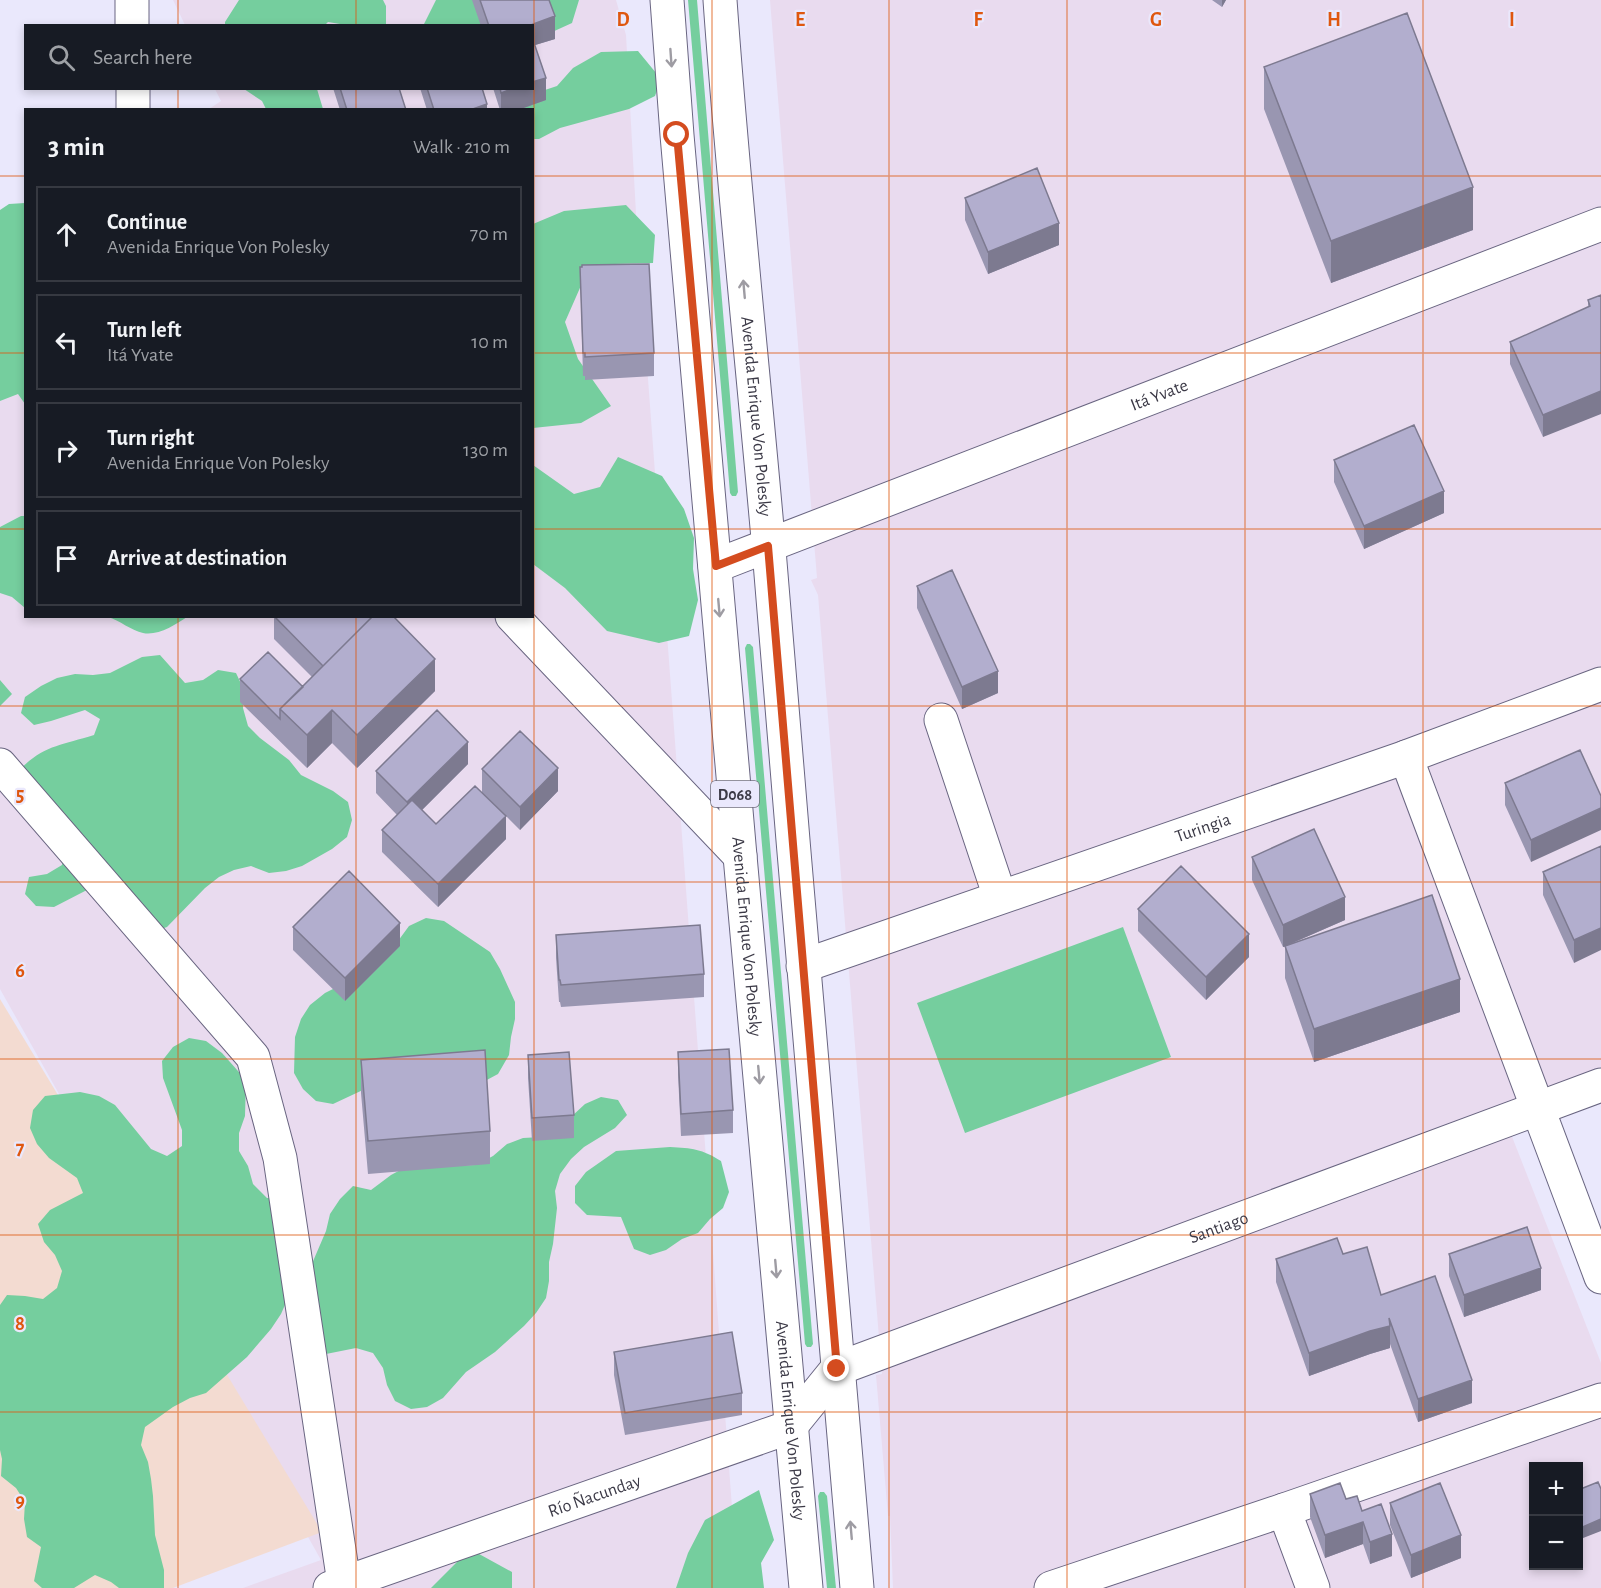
<!DOCTYPE html>
<html lang="en">
<head>
<meta charset="utf-8">
<style>
	:root { --surface:#171b24; --page:#242831; --text:#f1f3f6; --muted:#9ea1a6; --line:#363941 }
	body { margin:0; font-family:"Alegreya Sans",sans-serif; background:var(--page); color:var(--text) }
	.controls { position:absolute; right:18px; bottom:18px; display:grid; overflow:hidden; border-radius:0px; box-shadow:0 3px 9px #0003 }
	.controls button { width:54px; height:54px; display:grid; place-items:center; padding:0; border:0; border-bottom:2px solid var(--line); background:var(--surface); color:var(--text); font:30px sans-serif }
	.stop { position:absolute; width:18px; height:18px; margin:-14px; border:4px solid #d44c1f; border-radius:50%; background:#fff }
	.stop.end { background:#d44c1f; border-color:#fff; box-shadow:0 2px 6px #0008 }
	.list { margin:0; padding:0; list-style:none }
	h2 { display:flex; justify-content:space-between; align-items:center; height:78px; margin:0; padding:0 24px; font-size:26px }
	h2 small { font-size:20px; font-weight:400; color:var(--muted) }
	.list li { display:grid; grid-template-columns:39px 1fr auto; gap:18px; align-items:center; box-sizing:border-box; height:96px; margin:0 12px 12px; padding:0 12px; border:2px solid var(--line); border-radius:0px }
	.list b { display:block; font-size:22px; white-space:nowrap }
	.list p { margin:0; font-size:20px; white-space:nowrap; color:var(--muted) }
	.list em { font-size:20px; font-style:normal; color:var(--muted) }
	.icon { flex:none; width:33px; height:33px; fill:none; stroke:currentColor; stroke-width:2; stroke-linecap:round; stroke-linejoin:round }
	.map { position:relative; flex:none; width:1601px; height:1588px; overflow:hidden }
	.search { position:absolute; background:var(--surface); box-shadow:0 3px 9px #0003; left:24px; top:24px; width:510px; height:66px; display:flex; align-items:center; gap:15px; box-sizing:border-box; padding:0 21px; border-radius:0px; color:var(--muted); font-size:22px }
	.panel { position:absolute; background:var(--surface); box-shadow:0 3px 9px #0003; left:24px; top:108px; width:510px; height:510px; border-radius:0px }
	.map>svg:first-child { display:block }
	.commercial { fill:#e9dbef; fill-rule:evenodd }
	.industrial { fill:#f3dbd1 }
	.green { fill:#75ce9e }
	.lines { fill:none; stroke-linecap:round; stroke-linejoin:round }
	.minor-casing { stroke:#696581; stroke-width:35 }
	.major-casing { stroke:#696581; stroke-width:35 }
	.minor { stroke:#fff; stroke-width:33 }
	.major { stroke:#fff; stroke-width:33 }
	.wall { fill:#9996b1 }
	.shaded-wall { fill:#7d7a90 }
	.building { fill:#b2aece; stroke:#7d7a90; stroke-width:1.5 }
	.oneway { stroke:#9e9ca3 }
	.route { stroke:#d44c1f; stroke-width:8 }
	.grid { fill:none; stroke:#df570f; stroke-width:1.5; stroke-opacity:0.55 }
	.labels { text-anchor:middle; stroke-width:4.5; stroke-linejoin:round; paint-order:stroke }
	.shield { fill:#eae8fc; stroke:#706e7d; stroke-width:1.5 }
	.shield-label { font-size:16px; font-weight:bold; fill:#3c3a47 }
	.street-label { font-size:18px; fill:#3c3a47; stroke:#eae8fc }
	.grid-label { font-size:20px; text-anchor:middle; font-weight:bold; fill:#df570f; stroke:#eae8fc; stroke-width:4.5; stroke-linejoin:round; paint-order:stroke }
</style>
</head>
<body>
<div class="map">
<svg width="1601" height="1588" viewBox="0 0 1601 1588">
	<rect width="100%" height="100%" fill="#eae8fc"/>
	<path class="commercial" d="M173 0H616L626 35 637 231 738 1588H243L321 1560 0 989V250L25 233 26 616H532V110L209 109 221 101 215 89 532 88V26L185 25Z
		M770 0H1601V1091L1507 1124 1601 1363V1588H893L890 1516H888L876 1375 882 1374 818 595 811 580 817 578ZM1534 1466H1578V1566H1534Z"/>
	<path class="industrial" d="M0 999 322 1532 173 1588H0Z"/>
	<path class="green" d="M239 0H383L386 6V25L352 26 328 22 324 26 225 25V22Z
		M436 0H490L493 25 423 26Z
		M529 0H579L572 23 550 33Z
		M688 0H697L738 492 736 496H732L730 493Z
		M638 51 661 79 655 96 629 109 560 128 539 139H533L532 110H503L506 103 557 86 573 68 601 52Z
		M244 89H317L323 109H266L262 101Z
		M25 203H26L25 404 18 394 0 401V210L9 204Z
		M626 205 655 235 653 263 615 264 583 281 565 322 578 359 611 406 581 423 533 428V224L564 211Z
		M618 457 662 476 684 509 694 538 693 569 698 600 689 636 659 643 607 631 565 588 533 564V465L574 494 600 487Z
		M21 516H26L25 608 12 597 0 593V527Z
		M108 617H187C175 625 158 636 143 633 132 631 119 620 108 617Z
		M747 644H750L753 647 813 1344 811 1347H807L805 1344 745 648Z
		M160 655 185 683 203 680 218 670 236 673 244 690 243 708 248 726 260 738 289 760 301 775 333 791 348 802 352 820 347 837 332 849 302 866 286 871 269 873 251 866 234 870 219 877 205 888 167 927 150 933 101 887 85 891 54 907 36 906 25 894 29 877 47 874 62 865 65 847 14 776C40 746 58 746 94 735L100 719 85 710 51 721 34 725 21 713 25 697 41 686 57 678 75 674 93 675 110 673 142 657Z
		M0 680 12 694 0 706Z
		M426 918 444 921 490 952 500 969 515 1002V1019L511 1037 509 1055 498 1074 483 1082 365 1089 333 1104 316 1101 303 1089 294 1073 295 1037 301 1019 310 1005 325 993 341 985 398 941 409 926Z
		M1123 927 1171 1057 965 1133 917 1003Z
		M189 1038 206 1041 222 1053 246 1080 245 1116 239 1133V1151L248 1166 253 1184 267 1198 292 1199 288 1298 281 1314 271 1329 247 1357 206 1393 190 1398 173 1407 145 1427 141 1445 148 1462 151 1479 153 1496 155 1535 164 1570V1588H119L111 1582 95 1575 74 1588H42L34 1581 41 1547 27 1537 24 1519 25 1502 16 1488 1 1476 2 1459 0 1450V1305L7 1295 25 1296 43 1299 57 1288 62 1271 55 1255 44 1242 38 1224 50 1210 83 1193 77 1178 49 1158 37 1144 30 1128 33 1110 45 1096 80 1092 99 1096 115 1105 151 1149 167 1156 182 1146V1130L163 1078 162 1061 173 1047Z
		M601 1097 618 1100 627 1115 615 1128 584 1147 571 1159 560 1174 555 1191 557 1208 553 1244 549 1262V1281L546 1298 536 1313 524 1326 495 1352 466 1372 443 1398 427 1407 411 1409 395 1401 387 1385 383 1368 373 1353 356 1348 321 1355 305 1280 326 1231 330 1214 340 1199 353 1186 371 1190 391 1175 406 1167 476 1165 493 1156 507 1144 523 1138 541 1137 571 1117 585 1104Z
		M670 1147C692 1148 702 1149 721 1161L729 1192 723 1208 710 1219 698 1233 682 1239 666 1250 650 1255 634 1249 621 1217 587 1215 575 1203V1186L586 1172 616 1151Z
		M759 1490 774 1540 761 1563 764 1588H676L688 1553 705 1520Z
		M820 1492H824L827 1496 836 1588H827L818 1496Z
		M470 1549 512 1572V1588H431Z"/>
	<g class="lines">
		<defs>
			<g id="minor">
				<path d="M132 0V26"/>
				<path d="M133 88V110"/>
				<path id="s1" d="M715 566 1601 224"/>
				<path d="M512 616 740 856"/>
				<path d="M941 720 1000 897"/>
				<path d="M1406 757 1601 1277"/>
				<path d="M0 765 253 1057 280 1158 344 1583"/>
				<path id="s2" d="M803 966 1406 757 1601 684"/>
				<path d="M1284 1510 1313 1588"/>
				<path id="s3" d="M330 1588 790 1427 837 1369 1601 1085"/>
				<path d="M1051 1588 1284 1510 1601 1400"/>
			</g>
			<g id="major">
				<path id="s4" d="M667 0 677 135 740 856 806 1588"/>
				<path id="s5" d="M720 0C733 184 753 367 769 550 798 896 825 1242 857 1588"/>
			</g>
		</defs>
		<use href="#minor" class="minor-casing"/>
		<use href="#major" class="major-casing"/>
		<use href="#minor" class="minor"/>
		<use href="#major" class="major"/>
	</g>
	<path class="wall" d="M472 0H549L555 39 535 45 546 100 518 110H500L493 88H532V26H481Z
		M1212 0H1226L1222 7Z
		M1264 67 1473 230 1331 283 1264 109Z
		M333 88H399L406 110H340Z
		M420 88H482L487 110H427Z
		M965 198 1059 245 988 274 965 220Z
		M580 267 654 353V376L585 380V376H583Z
		M1601 295 1543 437 1510 364V342L1588 307V300Z
		M1334 460 1444 513 1364 549 1334 482Z
		M917 586 998 693 962 709 917 608Z
		M274 617 435 691 357 768 332 743 307 768 240 702V679L303 687 312 677 274 639Z
		M1580 750 1531 862 1505 805V783Z
		M468 764 422 810 436 824 482 792V769L558 791 520 830 506 816V839L438 907 382 852V830L397 815 376 793V771Z
		M1601 846 1574 963 1543 895V872Z
		M1252 857 1345 920 1295 942 1460 1012 1314 1062 1285 978V947H1283L1252 880Z
		M1138 909 1249 957 1206 1000 1138 931Z
		M293 927 400 946 345 1001 293 950Z
		M556 935 704 974V997L561 1007 560 1002H559L556 958Z
		M678 1052 733 1110V1133L681 1136 678 1074Z
		M528 1055 574 1115V1138L532 1141 528 1078Z
		M361 1060 490 1131V1164L368 1174 361 1093Z
		M1343 1254 1381 1295 1472 1403 1418 1422 1390 1344V1348L1370 1354 1309 1376 1276 1282V1259Z
		M1449 1254 1541 1290 1464 1317 1449 1276Z
		M614 1352 742 1393V1415L625 1435 614 1375Z
		M1310 1494 1346 1499 1362 1511 1392 1556 1370 1564 1363 1544 1325 1558 1310 1517Z
		M1390 1503 1461 1558 1411 1578 1390 1525Z"/>
	<path class="shaded-wall" d="M1222 0H1226L1222 7Z
		M555 16V39L532 46V26H528Z
		M546 78V100L518 110H501V93L514 88H532V82Z
		M487 104V110H470Z
		M1473 187V230L1331 283V241Z
		M1059 223V245L988 274V252Z
		M1601 391V414L1543 437V415Z
		M1444 491V513L1364 549V526Z
		M435 659V691L357 768V735Z
		M998 671V693L962 709V687Z
		M332 710V743L307 768V735Z
		M468 742V764L407 825V802Z
		M558 768V791L520 830V807Z
		M1601 808V830L1531 862V840Z
		M506 816V839L438 907V884Z
		M1345 897V920L1283 947V925Z
		M400 923V946L345 1001V978Z
		M1601 928V950L1574 963V940Z
		M1249 934V957L1206 1000V977Z
		M1460 979V1012L1314 1062V1029Z
		M1541 1268V1290L1464 1317V1295Z
		M1390 1326V1348L1370 1354 1309 1376V1353L1370 1331Z
		M1472 1380V1403L1418 1422V1399Z
		M1601 1519V1531L1578 1540V1529Z
		M1363 1522V1544L1325 1558V1535Z
		M1392 1534V1556L1370 1564V1542Z
		M1461 1535V1558L1411 1578V1555Z"/>
	<path class="building" d="M480 0H549L555 16 528 26H489Z
		M1407 13 1473 187 1331 241 1264 67Z
		M532 37 546 78 532 82Z
		M340 88H399L406 110H347Z
		M427 88H482L487 104 470 110H434Z
		M500 88H514L501 93Z
		M1037 168 1059 223 988 252 965 198Z
		M649 264 654 353 585 357V353H583L580 267H582V265Z
		M1601 295V391L1543 415 1510 342 1590 306 1588 300Z
		M1414 425 1444 491 1364 526 1334 460Z
		M952 570 998 671 962 687 917 586Z
		M274 616H373L323 666Z
		M373 616H393L435 659 357 735 332 710 307 735 280 709Z
		M268 652 303 687 280 709V719L240 679Z
		M437 710 468 742 407 802 376 771Z
		M520 731 558 768 520 807 482 769Z
		M1580 750 1601 796V808L1531 840 1505 783Z
		M475 786 506 816 438 884 382 830 412 800 436 824Z
		M1314 829 1345 897 1283 925 1252 857Z
		M1601 846V928L1574 940 1543 872Z
		M1181 866 1249 934 1206 977 1138 909Z
		M349 871 400 923 345 978 293 927Z
		M1432 895 1460 979 1314 1029 1285 946Z
		M700 925 704 974 561 985 560 980H559L556 935Z
		M729 1049 733 1110 681 1114 678 1052Z
		M485 1050 490 1131 368 1141 361 1060Z
		M569 1052 574 1115 532 1118 528 1055Z
		M1527 1227 1541 1268 1464 1295 1449 1254Z
		M1337 1238 1343 1254 1367 1247 1381 1295 1435 1276 1472 1380 1418 1399 1389 1318 1390 1326 1370 1331 1309 1353 1276 1259Z
		M732 1332 742 1393 625 1413 614 1352Z
		M1598 1482 1601 1489V1519L1578 1529V1490Z
		M1340 1483 1346 1499 1357 1496 1362 1511 1381 1504 1392 1534 1370 1542 1363 1522 1325 1535 1310 1494Z
		M1440 1483 1461 1535 1411 1555 1390 1503Z"/>
	<defs><path id="oneway-shaft" d="M-6 0H5M1.5-3L5.5 0L1.5 3" fill="none" stroke-width="1.6" stroke-linecap="round" stroke-linejoin="round" transform="scale(1.5)"/></defs>
	<g class="oneway">
		<use href="#oneway-shaft" transform="translate(671 58) rotate(86)"/>
		<use href="#oneway-shaft" transform="translate(744 289) rotate(-95)"/>
		<use href="#oneway-shaft" transform="translate(719 608) rotate(85)"/>
		<use href="#oneway-shaft" transform="translate(759 1075) rotate(85)"/>
		<use href="#oneway-shaft" transform="translate(776 1269) rotate(85)"/>
		<use href="#oneway-shaft" transform="translate(851 1530) rotate(-95)"/>
	</g>
	<g class="lines">
		<path class="route" d="M677 135 716 566 768 546 837 1369"/>
	</g>
	<path class="grid" d="M178 0V26M356 0V26M534 0V1588M712 0V1588M889 0V1588M1067 0V1588M1245 0V1588M1423 0V1588M178 88V110M356 88V110M0 176H26M532 176H1601M0 353H26M532 353H1601M0 529H26M532 529H1601M178 616V1588M356 616V1588M0 706H1601M0 882H1601M0 1059H1601M0 1235H1601M0 1412H1601"/>
	<g class="labels">
		<rect class="shield" x="711" y="781" width="48" height="26" rx="4.5"/>
		<g class="shield-label">
			<text x="735" y="800">D068</text>
		</g>
		<g class="street-label">
			<text dy="6" stroke="none"><textPath href="#s1" startOffset="476">Itá Yvate</textPath></text>
			<text dy="6" stroke="none"><textPath href="#s5" startOffset="418">Avenida Enrique Von Polesky</textPath></text>
			<text dy="6" stroke="none"><textPath href="#s2" startOffset="423">Turingia</textPath></text>
			<text dy="6" stroke="none"><textPath href="#s4" startOffset="940">Avenida Enrique Von Polesky</textPath></text>
			<text dy="6" stroke="none"><textPath href="#s3" startOffset="969">Santiago</textPath></text>
			<text dy="6" stroke="none"><textPath href="#s4" startOffset="1426">Avenida Enrique Von Polesky</textPath></text>
			<text dy="6" stroke="none"><textPath href="#s3" startOffset="280">Río Ñacunday</textPath></text>
		</g>
	</g>
	<g class="grid-label">
		<text x="623" y="26">D</text>
		<text x="800" y="26">E</text>
		<text x="978" y="26">F</text>
		<text x="1156" y="26">G</text>
		<text x="1334" y="26">H</text>
		<text x="1512" y="26">I</text>
		<text x="20" y="801">5</text>
		<text x="20" y="977">6</text>
		<text x="20" y="1154">7</text>
		<text x="20" y="1330">8</text>
		<text x="20" y="1507">9</text>
	</g>
</svg>
<div class="controls">
<button>+</button>
<button>−</button>
</div>
<div class="stop" style="left:677px;top:135px"></div>
<div class="stop end" style="left:837px;top:1369px"></div>
<div class="search"><svg class="icon" aria-label="search" viewBox="0 0 24 24"><circle cx="10" cy="10" r="6"/><path d="M15 15l6 6"/></svg>Search here</div>
<section class="panel">
<h2>3 min<small>Walk · 210 m</small></h2>
<ul class="list">
<li><svg class="icon" aria-label="ahead" viewBox="0 0 24 24"><path d="M12 20V5M6 11l6-6 6 6"/></svg><div><b>Continue</b><p>Avenida Enrique Von Polesky</p></div><em>70 m</em></li>
<li><svg class="icon" aria-label="left" viewBox="0 0 24 24"><path d="M17 20v-9H6M10 6l-5 5 5 5"/></svg><div><b>Turn left</b><p>Itá Yvate</p></div><em>10 m</em></li>
<li><svg class="icon" aria-label="right" viewBox="0 0 24 24"><path d="M7 20v-9h11M14 6l5 5-5 5"/></svg><div><b>Turn right</b><p>Avenida Enrique Von Polesky</p></div><em>130 m</em></li>
<li><svg class="icon" aria-label="arrive" viewBox="0 0 24 24"><path d="M6 21V4h12l-3 4 3 4H6"/></svg><div><b>Arrive at destination</b></div></li>
</ul>
</section>
</div>
</body>
</html>
